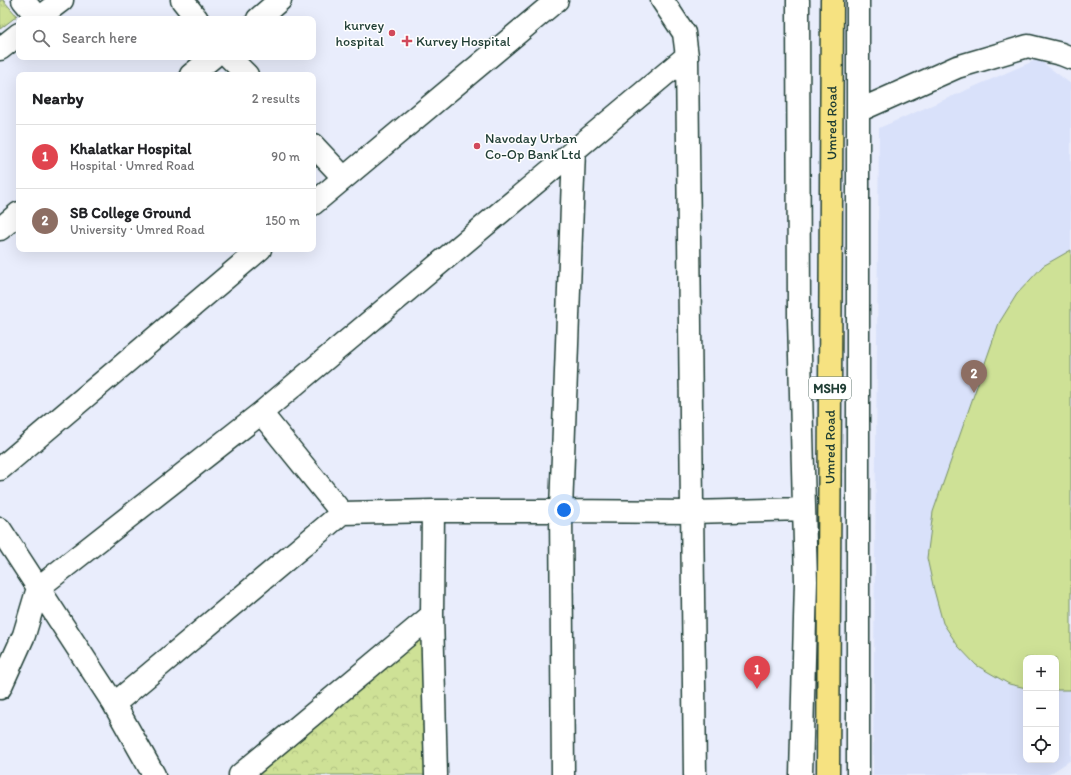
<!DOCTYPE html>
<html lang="en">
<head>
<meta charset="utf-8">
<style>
	:root { --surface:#fff; --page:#f2f2f2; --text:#202124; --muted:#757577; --line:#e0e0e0; --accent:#d1495b }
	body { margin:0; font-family:Itim,sans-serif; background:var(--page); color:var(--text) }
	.controls { position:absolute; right:12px; bottom:12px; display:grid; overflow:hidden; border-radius:8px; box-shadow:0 4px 16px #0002 }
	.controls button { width:36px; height:36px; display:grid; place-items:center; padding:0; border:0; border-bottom:1px solid var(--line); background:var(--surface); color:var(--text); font:20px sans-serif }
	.you { position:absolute; left:564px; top:510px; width:14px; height:14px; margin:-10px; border:3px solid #fff; border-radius:50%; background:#1a73e8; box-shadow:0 0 0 6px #1a73e833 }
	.badge { display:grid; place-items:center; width:26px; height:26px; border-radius:50%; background:var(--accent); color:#fff; font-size:13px; font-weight:700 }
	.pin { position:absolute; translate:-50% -33px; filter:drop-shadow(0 1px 2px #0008) }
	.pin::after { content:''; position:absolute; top:21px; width:14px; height:12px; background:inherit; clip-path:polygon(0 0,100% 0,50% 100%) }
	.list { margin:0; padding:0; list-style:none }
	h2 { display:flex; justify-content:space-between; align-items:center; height:52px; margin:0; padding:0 16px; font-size:17px }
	h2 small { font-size:13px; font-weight:400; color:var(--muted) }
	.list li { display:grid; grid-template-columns:26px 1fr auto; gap:12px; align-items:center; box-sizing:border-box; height:64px; padding:0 16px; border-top:1px solid var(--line) }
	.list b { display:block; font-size:15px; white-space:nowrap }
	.list p { margin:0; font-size:13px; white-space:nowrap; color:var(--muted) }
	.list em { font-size:13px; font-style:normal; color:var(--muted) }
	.icon { flex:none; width:22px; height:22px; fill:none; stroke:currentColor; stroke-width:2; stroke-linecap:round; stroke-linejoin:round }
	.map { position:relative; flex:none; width:1071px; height:775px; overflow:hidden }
	.search { position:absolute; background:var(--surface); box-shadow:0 4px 16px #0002; left:16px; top:16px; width:300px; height:44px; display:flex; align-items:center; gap:10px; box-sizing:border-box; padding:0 14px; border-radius:8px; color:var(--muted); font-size:15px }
	.panel { position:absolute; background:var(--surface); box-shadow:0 4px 16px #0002; left:16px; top:72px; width:300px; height:180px; border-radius:8px }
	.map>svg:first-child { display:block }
	.built { fill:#d9e1fa; fill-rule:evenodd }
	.grass { fill:url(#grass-tufts); stroke:#768f65 }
	.forest { fill:url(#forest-crowns); stroke:#768f65 }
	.pitch { fill:#cee196; stroke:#768f65 }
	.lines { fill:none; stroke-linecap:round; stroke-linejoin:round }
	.minor-casing { stroke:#1f3d34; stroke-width:25 }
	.major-casing { stroke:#1f3d34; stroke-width:25 }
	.minor { stroke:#fff; stroke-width:22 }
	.major { stroke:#f6e281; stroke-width:22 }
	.poi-dot { fill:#d1495b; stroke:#fff; stroke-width:1.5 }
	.labels { text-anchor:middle; stroke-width:3; stroke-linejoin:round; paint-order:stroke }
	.shield { fill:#fff; stroke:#627771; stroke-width:1 }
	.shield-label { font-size:13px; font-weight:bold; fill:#1f3d34 }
	.poi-label { font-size:14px; fill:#1f3d34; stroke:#fff; text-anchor:start }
	.street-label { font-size:14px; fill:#1f3d34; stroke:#fff }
</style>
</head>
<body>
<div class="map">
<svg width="1071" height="775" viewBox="0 0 1071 775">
	<defs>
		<pattern id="grass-tufts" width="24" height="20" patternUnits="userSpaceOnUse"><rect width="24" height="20" fill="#cee196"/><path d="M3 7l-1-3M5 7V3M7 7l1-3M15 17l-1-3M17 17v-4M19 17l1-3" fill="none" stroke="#b0c282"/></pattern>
		<pattern id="forest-crowns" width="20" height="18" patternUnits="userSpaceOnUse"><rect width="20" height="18" fill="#cee196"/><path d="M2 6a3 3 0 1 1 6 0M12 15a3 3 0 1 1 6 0" fill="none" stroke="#b0c282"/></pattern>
	</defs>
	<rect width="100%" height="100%" fill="#e9edfc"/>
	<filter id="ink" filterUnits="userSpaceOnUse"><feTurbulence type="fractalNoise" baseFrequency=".025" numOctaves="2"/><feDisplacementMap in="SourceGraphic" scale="8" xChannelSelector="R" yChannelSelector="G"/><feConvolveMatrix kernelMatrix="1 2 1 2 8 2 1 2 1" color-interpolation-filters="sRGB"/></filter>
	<g filter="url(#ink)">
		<path class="built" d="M1038 59 1071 84V760L1048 775H873L879 128ZM1026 658H1056V760H1026Z"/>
		<path class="grass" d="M0 0H3L17 16 0 29Z"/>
		<path class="forest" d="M423 635 429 775H254Z"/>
		<path class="pitch" d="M1071 250V690H1056V658H1026V688L1009 684 976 665 958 646 943 623 934 590 927 558 933 512 999 323 1017 294 1043 266Z"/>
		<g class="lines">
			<defs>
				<path id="minor" d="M23 0 38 18
					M182 0 197 19
					M798 0 799 319 806 581 801 775
					M858 0V775
					M37 19 62 0
					M258 19 280 0
					M0 49 19 34
					M687 56 695 775
					M229 57 247 75
					M191 75 213 57
					M858 111 957 67 1028 46 1061 54 1071 58
					M313 145 344 178
					M574 150 561 511 691 512 804 509
					M313 204 557 0
					M0 229 19 213
					M261 413 342 513
					M0 469 260 249
					M433 511H561L563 775
					M0 529 114 704 154 775
					M0 688 24 635 38 588 261 413 687 56 684 33 662 0
					M114 704 342 513 433 511 432 615
					M240 775 432 615 436 775"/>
				<g id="major">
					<path id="s1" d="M828 775 832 0"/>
				</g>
			</defs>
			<use href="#minor" class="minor-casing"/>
			<use href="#major" class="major-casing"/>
			<use href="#minor" class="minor"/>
			<use href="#major" class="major"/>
		</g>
	</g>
	<g class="poi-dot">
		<circle cx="392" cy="33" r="4"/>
		<path d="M405 35h4v4h4v4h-4v4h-4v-4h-4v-4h4z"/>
		<circle cx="477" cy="146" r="4"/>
	</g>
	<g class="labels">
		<rect class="shield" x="809" y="377" width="42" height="22" rx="3"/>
		<g class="shield-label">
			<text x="830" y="393">MSH9</text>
		</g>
		<g class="poi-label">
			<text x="384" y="30" text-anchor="end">kurvey<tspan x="384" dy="16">hospital</tspan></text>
			<text x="416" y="46">Kurvey Hospital</text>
			<text x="485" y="143">Navoday Urban<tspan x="485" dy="16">Co-Op Bank Ltd</tspan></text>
		</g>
		<g class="street-label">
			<text dy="5" stroke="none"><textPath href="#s1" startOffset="652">Umred Road</textPath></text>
			<text dy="5" stroke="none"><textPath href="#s1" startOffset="328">Umred Road</textPath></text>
		</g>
	</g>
</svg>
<div class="controls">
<button>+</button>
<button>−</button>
<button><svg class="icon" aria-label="locate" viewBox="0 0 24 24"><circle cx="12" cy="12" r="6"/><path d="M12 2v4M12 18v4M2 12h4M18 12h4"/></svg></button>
</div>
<div class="you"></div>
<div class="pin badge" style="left:757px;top:689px;background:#e0444e">1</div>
<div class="pin badge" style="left:974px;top:393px;background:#8d6e63">2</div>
<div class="search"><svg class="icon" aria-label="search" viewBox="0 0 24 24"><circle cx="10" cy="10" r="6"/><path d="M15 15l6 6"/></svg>Search here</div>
<section class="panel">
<h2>Nearby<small>2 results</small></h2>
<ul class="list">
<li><span class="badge" style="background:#e0444e">1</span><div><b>Khalatkar Hospital</b><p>Hospital · Umred Road</p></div><em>90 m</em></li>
<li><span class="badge" style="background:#8d6e63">2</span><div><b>SB College Ground</b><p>University · Umred Road</p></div><em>150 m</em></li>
</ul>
</section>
</div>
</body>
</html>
